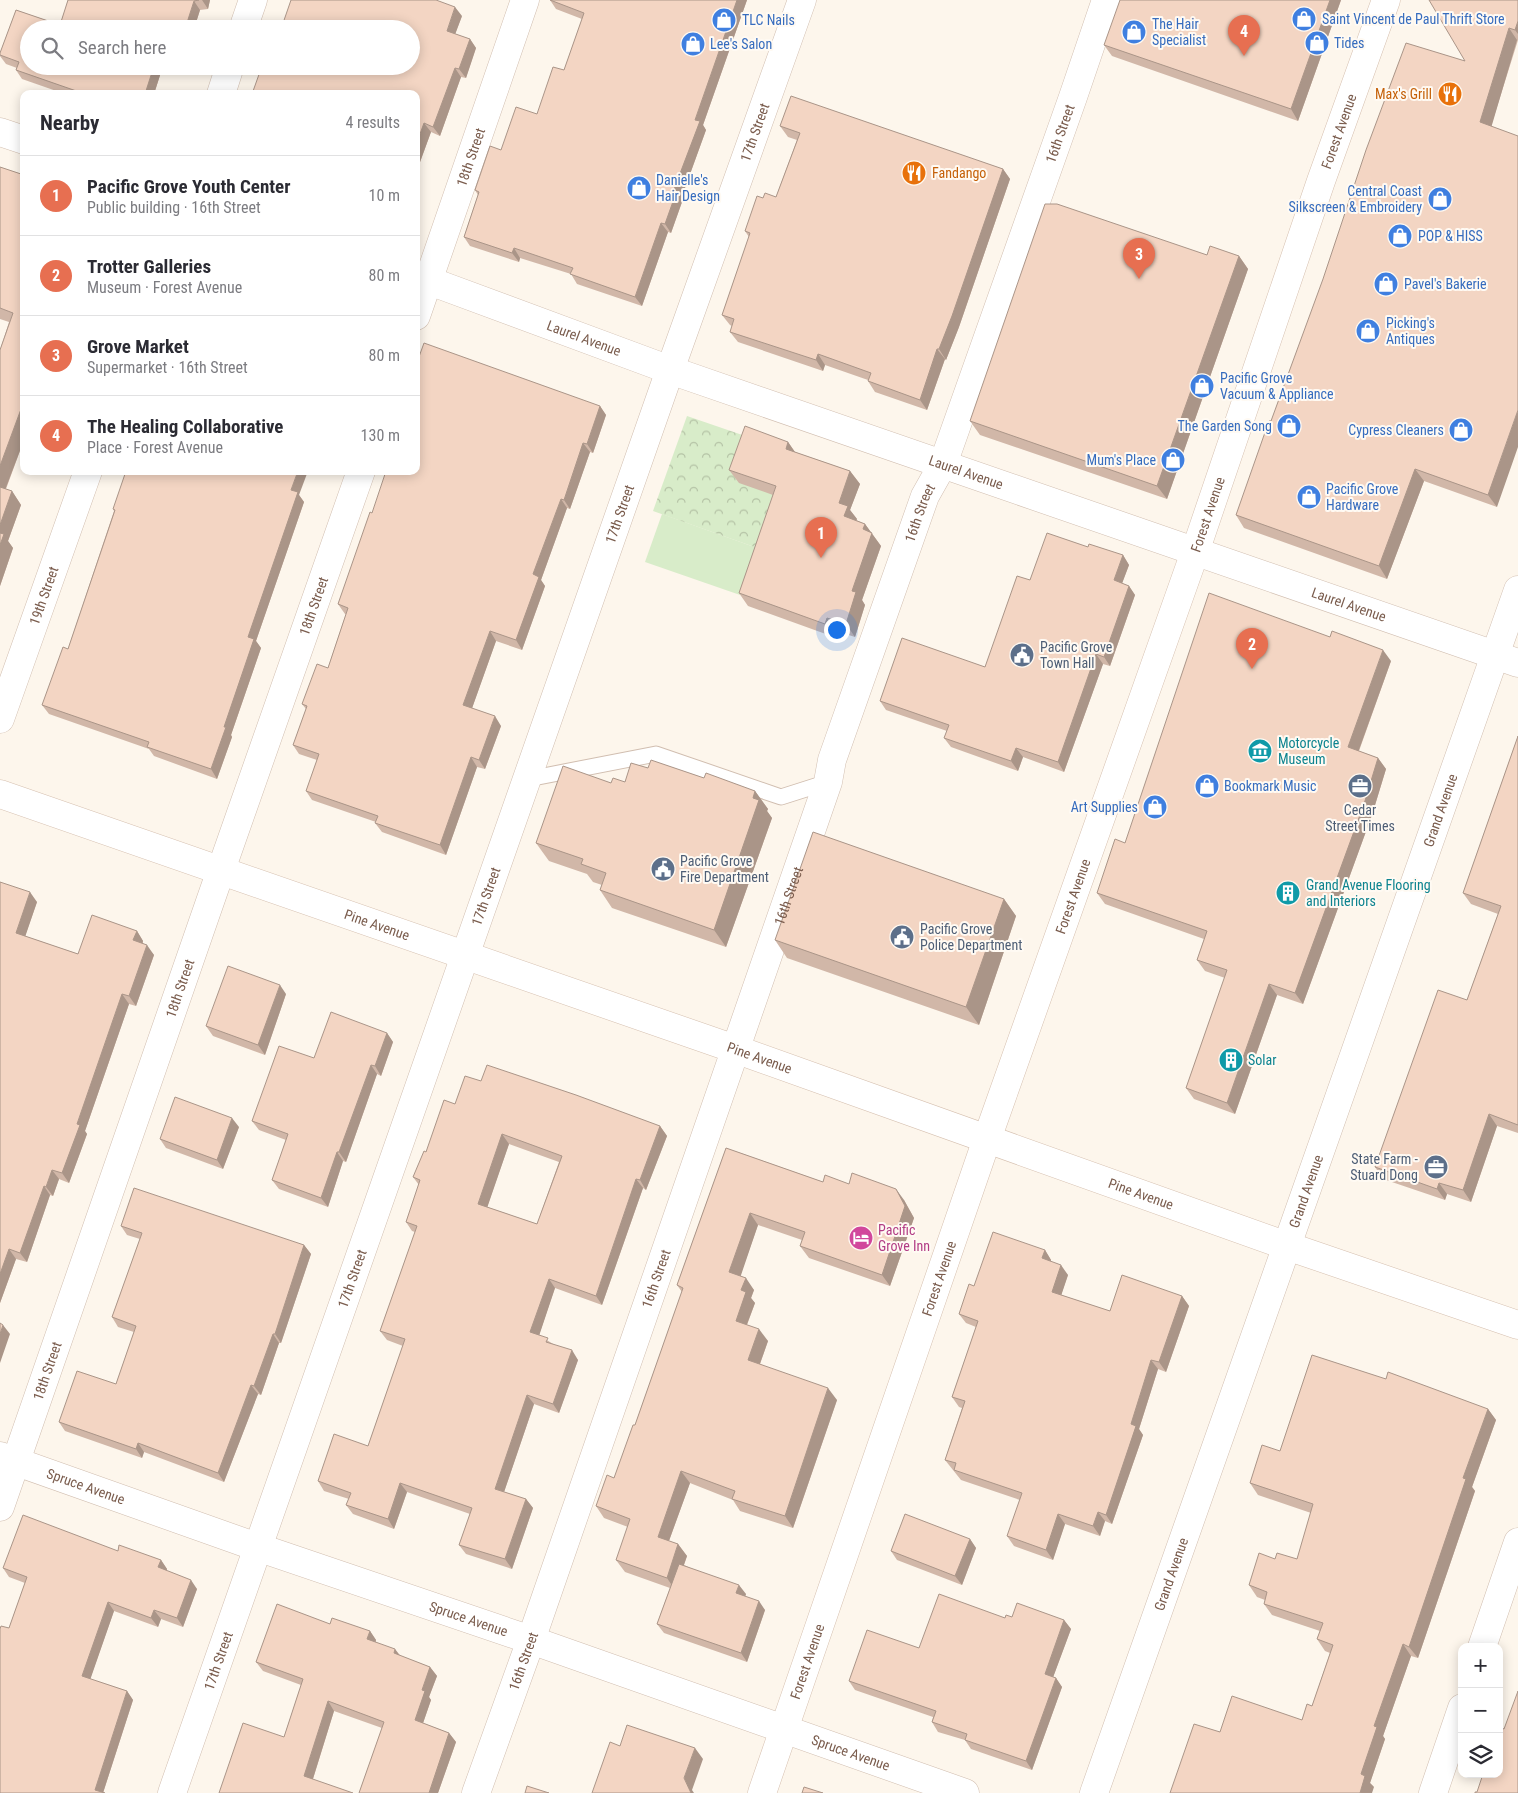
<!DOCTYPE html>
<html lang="en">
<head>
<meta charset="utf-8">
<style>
	:root { --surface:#fff; --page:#f7f7f7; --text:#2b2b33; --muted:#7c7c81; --line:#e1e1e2; --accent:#e76f51 }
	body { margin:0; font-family:"Roboto Condensed",sans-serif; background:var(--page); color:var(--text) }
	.controls { position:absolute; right:15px; bottom:15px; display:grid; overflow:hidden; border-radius:10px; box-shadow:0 2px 12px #0003 }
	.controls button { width:45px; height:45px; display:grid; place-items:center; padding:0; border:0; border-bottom:1px solid var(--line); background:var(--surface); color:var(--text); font:25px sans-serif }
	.you { position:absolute; left:836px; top:629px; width:18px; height:18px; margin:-12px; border:4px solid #fff; border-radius:50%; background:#1a73e8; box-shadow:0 0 0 8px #1a73e833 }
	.badge { display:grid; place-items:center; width:32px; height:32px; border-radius:50%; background:var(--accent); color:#fff; font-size:16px; font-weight:700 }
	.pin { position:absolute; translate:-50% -41px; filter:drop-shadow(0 1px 2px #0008) }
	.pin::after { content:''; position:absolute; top:26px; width:18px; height:15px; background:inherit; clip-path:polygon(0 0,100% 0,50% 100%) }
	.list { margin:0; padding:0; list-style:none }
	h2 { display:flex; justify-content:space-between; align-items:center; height:65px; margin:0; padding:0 20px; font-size:21px }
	h2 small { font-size:16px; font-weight:400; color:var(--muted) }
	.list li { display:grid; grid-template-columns:32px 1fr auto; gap:15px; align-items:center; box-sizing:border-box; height:80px; padding:0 20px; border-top:1px solid var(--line) }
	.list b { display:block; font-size:19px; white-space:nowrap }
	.list p { margin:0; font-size:16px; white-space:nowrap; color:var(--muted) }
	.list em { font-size:16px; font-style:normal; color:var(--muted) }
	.icon { flex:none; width:28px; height:28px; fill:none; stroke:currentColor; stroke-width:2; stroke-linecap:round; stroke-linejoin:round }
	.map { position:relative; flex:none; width:1518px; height:1793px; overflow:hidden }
	.search { position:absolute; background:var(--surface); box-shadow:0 2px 12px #0003; left:20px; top:20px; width:400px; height:55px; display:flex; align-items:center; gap:12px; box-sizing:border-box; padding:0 18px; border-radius:28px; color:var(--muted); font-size:19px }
	.panel { position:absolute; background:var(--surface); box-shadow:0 2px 12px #0003; left:20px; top:90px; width:400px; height:385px; border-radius:10px }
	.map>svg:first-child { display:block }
	.grass { fill:#d8ecc9 }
	.park { fill:url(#park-crowns) }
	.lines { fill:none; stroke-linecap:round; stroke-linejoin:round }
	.lane-casing { stroke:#d1beb0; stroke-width:17 }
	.street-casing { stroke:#d1beb0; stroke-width:29 }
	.secondary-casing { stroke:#d6c0b0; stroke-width:29 }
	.lane { stroke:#fff; stroke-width:15 }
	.street { stroke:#fff; stroke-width:28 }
	.secondary { stroke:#fff; stroke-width:28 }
	.wall { fill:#d1b7a8; fill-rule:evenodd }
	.shaded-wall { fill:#aa9588 }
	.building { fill:#f3d5c3; stroke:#aa9588; fill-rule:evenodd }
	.labels { text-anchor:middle; stroke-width:4; stroke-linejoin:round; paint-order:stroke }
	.shop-label { font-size:14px; fill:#366cbe; stroke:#fffaf3; text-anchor:start }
	.food-label { font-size:14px; fill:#c56008; stroke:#fffaf3; text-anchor:end }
	.street-label { font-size:14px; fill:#7a5c4d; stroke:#fffaf3 }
	.service-label { font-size:14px; fill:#4e5e75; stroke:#fffaf3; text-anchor:start }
	.culture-label { font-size:14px; fill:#0d838f; stroke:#fffaf3; text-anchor:start }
	.hotel-label { font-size:14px; fill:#b23c85; stroke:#fffaf3; text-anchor:start }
</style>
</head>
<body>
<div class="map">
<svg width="1518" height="1793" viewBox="0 0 1518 1793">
	<defs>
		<pattern id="park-crowns" width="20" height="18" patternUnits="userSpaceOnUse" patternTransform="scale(1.25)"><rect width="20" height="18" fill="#d8ecc9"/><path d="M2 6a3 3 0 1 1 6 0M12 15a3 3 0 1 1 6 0" fill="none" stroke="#b4c2a5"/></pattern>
	</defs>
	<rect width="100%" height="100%" fill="#fdf6ec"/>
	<path class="grass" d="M662 514 760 549 743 596 645 562Z"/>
	<path class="park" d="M687 416 754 439 781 498 760 549 653 511Z"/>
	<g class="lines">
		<defs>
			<path id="lane" d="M528 779 656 754 781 797 828 782"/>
			<g id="street">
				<path d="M243 29 253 0"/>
				<path d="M221 94 230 66"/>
				<path d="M0 132 24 140"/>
				<path id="s1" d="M416 276 670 370 1518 663"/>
				<path id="s2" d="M416 316 525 0"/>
				<path id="s3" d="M0 719 88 471"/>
				<path id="s4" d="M0 1456 257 1547 531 1640 965 1793"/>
				<path id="s5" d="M0 1507 221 870 361 471"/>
				<path d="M1482 1647 1518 1542"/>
				<path id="s6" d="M172 1793 670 370 802 0"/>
				<path id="s7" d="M476 1793 531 1640 828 782 832 760 925 496 943 464 1073 97 1106 0"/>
				<path id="s8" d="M1094 1793 1518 590"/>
				<path d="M1433 1793 1462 1708"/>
			</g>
			<g id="secondary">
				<path id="s9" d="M0 794 735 1049 1287 1246 1518 1325"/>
				<path id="s10" d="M762 1793 987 1139 1195 552 1321 181 1386 0"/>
			</g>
		</defs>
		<use href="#lane" class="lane-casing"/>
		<use href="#street" class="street-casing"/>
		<use href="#secondary" class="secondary-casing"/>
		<use href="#lane" class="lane"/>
		<use href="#street" class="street"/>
		<use href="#secondary" class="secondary"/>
	</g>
	<path class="wall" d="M68 0H210L208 9 200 10 194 29H29V66H163L154 94H65L22 79 16 70 17 68 6 64 0 56V53L16 10 60 25Z
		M550 0H747L703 125 706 130 681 199 682 202 671 233 668 232 642 306 577 284 571 274 520 258 519 262 470 246 464 237 478 195 475 190 501 150 537 114 564 70 582 19 556 9Z
		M1341 0 1298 121 1112 56 1104 45Z
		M1518 0V40L1491 126 1497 507 1424 481 1387 579 1244 528 1236 515 1271 421 1465 61Z
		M462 16 455 34 470 39 476 48 466 78 461 77 440 136 431 132 416 173 411 66Z
		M780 126 1003 169 1010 179 959 327 946 360 945 359 927 410 875 392 868 381V380L825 365 823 371 738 342 730 332 732 326 730 325 722 315 749 237 745 231 763 198 776 197 797 140 788 137Z
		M0 167 24 175V440L6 489 12 491 21 505 8 541 13 548 0 586V350L9 322 0 319Z
		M1239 256 1248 269 1167 499 980 435 970 421Z
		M600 406 606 415 593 453 590 452 570 509 567 508 541 580 545 586 522 650 496 641 472 708 501 726 485 769 477 767 446 855 382 832 375 823 376 822 312 800 306 791 317 760 299 754 293 745 306 709 302 704 328 668 346 614H345L338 604 372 513Z
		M788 442 795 452 850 471 860 484 850 510 857 519 856 520 865 524 881 546 862 600 865 605 855 637 836 631 834 637 748 606 739 593 773 495 739 483 729 470Z
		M299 495 304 502 256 641 261 648 231 735 232 737 217 779 154 756 149 749 49 714 42 705 68 649 114 511 113 509Z
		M1088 547 1123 555 1129 565 1122 583 1129 586 1135 595 1110 666 1103 664 1064 772 1023 757 1018 771 951 747 944 738 947 731 886 710 880 701 985 667 1030 580Z
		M1391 661 1359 751 1378 758 1386 769 1372 815 1303 1004 1277 995 1235 1114 1194 1099 1186 1088 1225 978 1205 971 1197 960 1204 939 1105 904 1097 893 1125 843Z
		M1518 736V1133L1497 1126 1471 1202 1447 1194 1445 1200 1383 1179 1375 1167 1467 1000 1498 914 1471 904 1463 893Z
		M648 768 704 778 755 791 768 809 767 811 772 818 726 947 612 908 600 890 602 885 593 882 587 874 549 861 536 843 611 783 625 782Z
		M0 882 37 902 25 936 78 954 137 931 143 941V943L154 955 136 1006 129 1004 85 1131 87 1134 69 1183 59 1179 53 1196 50 1195 27 1262 16 1259 0 1303Z
		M1004 899 1016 916 979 1025 787 958 775 940Z
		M286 994 265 1055 213 1036 206 1026Z
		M387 1033 393 1042 381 1076 377 1074 346 1162 343 1161 328 1207 279 1189 272 1180 286 1140 259 1130 252 1121 314 1058Z
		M481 1081 660 1126 667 1136 646 1190 643 1188 602 1305 555 1288 539 1335 578 1360 559 1413 534 1404 504 1492 526 1499 533 1508 512 1569 466 1554 459 1545 470 1514 407 1492 394 1529 353 1514 346 1505 349 1499 324 1491 318 1481 368 1446 403 1346 387 1340 380 1331 415 1232 412 1231 406 1222 419 1185 413 1177 426 1152 455 1104ZM509 1144 559 1162 537 1224 487 1207Z
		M239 1127 223 1169 166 1148 160 1139Z
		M726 1148 823 1182 849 1184 904 1200 914 1218 890 1286 809 1258 800 1246 802 1240 758 1225 740 1276 754 1290 751 1298 755 1303 747 1325 768 1341 760 1364 837 1400 793 1528 740 1511 733 1500 690 1483 669 1541 678 1544 687 1556 684 1565 746 1594 745 1596 765 1610 747 1662 664 1633 657 1624 670 1588 625 1572 616 1560 628 1527 604 1518 596 1506 614 1478 635 1425 682 1292 677 1285Z
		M121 1226 304 1245 311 1254 281 1343H279L261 1395 258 1394 224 1482 144 1452 142 1458 65 1431 59 1422 116 1384 134 1332 118 1327 112 1317 140 1239 127 1235Z
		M1045 1250 1051 1260V1262L1068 1275 1061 1295 1110 1311 1182 1296 1189 1306 1166 1372 1158 1369 1139 1429 1143 1435 1112 1524 1105 1521 1100 1536 1065 1524 1053 1560 1014 1546 1007 1536 1020 1500 961 1480 945 1460 962 1408 959 1407 952 1397 976 1327 966 1323 959 1314 974 1286Z
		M1488 1409 1496 1420 1472 1487 1475 1491 1418 1658 1411 1656 1383 1736 1385 1739 1370 1783 1374 1787 1220 1732 1302 1720 1312 1706 1330 1653 1325 1651 1317 1639 1320 1631 1272 1615 1264 1604 1265 1600 1257 1597 1249 1585 1275 1559H1297L1311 1513 1258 1495 1250 1483 1280 1451Z
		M970 1539 976 1548 962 1585 897 1560 891 1551Z
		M118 1551 161 1560 167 1569V1571L197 1589 183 1627 161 1619 158 1627 114 1611 90 1679 127 1691 133 1700 103 1793H0L9 1628 25 1583 9 1577 3 1568Z
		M1012 1617 1064 1620 1071 1629 1053 1677 1056 1678 1062 1687 1032 1770 971 1749 965 1740 938 1732 932 1722 933 1717 855 1690 849 1681 919 1648 1005 1618Z
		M330 1624 370 1631 376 1640V1642L400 1656 430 1667 437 1676 429 1697 431 1700 423 1723 449 1733 456 1742 438 1793H359L382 1728 334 1711 313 1779 219 1793 284 1737 301 1685 263 1671 256 1662Z"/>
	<path class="shaded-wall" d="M202 0H210L208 9Z
		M737 0H747L703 125 706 130 681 199 682 202 671 233 665 224 673 192 695 120Z
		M1330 0H1341L1298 121 1291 109Z
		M194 1 200 10 194 29H185Z
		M455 7 462 16 453 40 447 31Z
		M1518 21V34L1515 30Z
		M1509 28 1517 40 1489 135 1480 122Z
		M470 39 476 48 466 78 459 69Z
		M154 66H163L154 94H145Z
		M455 68 461 77 440 136 433 127Z
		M424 123 431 132 416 173V145Z
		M1003 169 1010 179 959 327 946 360 939 349Z
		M661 223 668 232 642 306 635 297Z
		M514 248 520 258 519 262 512 253Z
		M1239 256 1248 269 1167 499 1157 486Z
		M937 349 945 359 927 410 920 400Z
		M818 354 825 365 823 371 816 360Z
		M24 401V440L2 498 0 495V466Z
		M600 406 606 415 593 453 587 444Z
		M1518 410V447L1497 507 1488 495Z
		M788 442 797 455 786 449Z
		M583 443 590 452 570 509 564 500Z
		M1415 469 1424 481 1387 579 1379 566Z
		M298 471H308L299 495 304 502 256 641 261 648 231 735 232 737 217 779 211 769 224 727 248 637 291 490Z
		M850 471 860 484 850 510 857 519 853 529 844 516 839 503Z
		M12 491 21 505 8 541 13 548 0 586V525Z
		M561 499 567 508 541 580 545 586 522 650 516 640 533 574Z
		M865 524 881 546 862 600 865 605 855 637 846 624 863 529Z
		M1123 555 1129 565 1120 589 1114 580Z
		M1129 586 1135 595 1110 666 1104 657Z
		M827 618 836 631 834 637 825 624Z
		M490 631 496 641 470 714 463 705Z
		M1383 650 1391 661 1356 758 1348 747Z
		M1096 654 1103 664 1064 772 1058 762Z
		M495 716 501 726 485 769 479 760Z
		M1016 748 1023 757 1018 771 1011 761Z
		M471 757 477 767 446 855 440 845Z
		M1378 758 1386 769 1372 815 1303 1004 1295 993Z
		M755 791 768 809 767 811 772 818 726 947 714 930Z
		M30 892 37 902 23 943 16 933Z
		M1004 899 1016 916 979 1025 966 1007Z
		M137 931 143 941 140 950 133 940Z
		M147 945 154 955 136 1006 129 996Z
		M1269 984 1277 995 1235 1114 1227 1103Z
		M280 985 286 994 265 1055 258 1045Z
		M122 994 129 1004 85 1131 87 1134 69 1183 62 1173 77 1124Z
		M387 1033 393 1042 381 1076 375 1066Z
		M371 1065 377 1074 346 1162 339 1152Z
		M1489 1114 1497 1126 1471 1202 1463 1190Z
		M232 1118 239 1127 223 1169 217 1160Z
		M660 1126 667 1136 646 1190 640 1180Z
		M502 1134 509 1144 485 1214 478 1204Z
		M337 1152 343 1161 328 1207 321 1198Z
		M52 1170 59 1179 53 1196 46 1187Z
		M636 1179 643 1188 602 1305 596 1296Z
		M1439 1183 1447 1194 1445 1200 1437 1189Z
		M44 1186 50 1195 27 1262 20 1253Z
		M896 1189 904 1200 914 1218 890 1286 882 1275Z
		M750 1213 758 1225 738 1284 729 1272Z
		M304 1245 311 1254 281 1343 275 1334Z
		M9 1249 16 1259 0 1303V1274Z
		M1045 1250 1051 1260 1049 1268 1042 1258Z
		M1061 1265 1068 1275 1059 1302 1052 1292Z
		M746 1278 754 1290 751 1298 755 1303 744 1332 736 1321 741 1290Z
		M549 1279 555 1288 537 1342 530 1332Z
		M1182 1296 1189 1306 1166 1372 1159 1362Z
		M3 1325 10 1334 0 1363V1334Z
		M759 1329 768 1341 757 1372 748 1360Z
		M273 1334 279 1343 261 1395 254 1386Z
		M572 1350 578 1360 559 1413 553 1404Z
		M1151 1360 1158 1369 1139 1429 1143 1435 1112 1524 1106 1515 1131 1424Z
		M251 1385 258 1394 224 1482 218 1473Z
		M828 1388 837 1400 793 1528 785 1516Z
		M527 1395 534 1404 502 1498 495 1489Z
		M1488 1409 1496 1420 1472 1487 1475 1491 1418 1658 1409 1647 1463 1478Z
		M138 1443 144 1452 142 1458 136 1449Z
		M681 1471 690 1483 666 1549 658 1537Z
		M400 1483 407 1492 394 1529 388 1519Z
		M526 1499 533 1508 512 1569 505 1559Z
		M1098 1512 1105 1521 1100 1536 1093 1526Z
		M1058 1514 1065 1524 1053 1560 1046 1550Z
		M970 1539 976 1548 962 1585 955 1576Z
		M678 1544 687 1556 675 1590 667 1578Z
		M161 1560 167 1569 164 1577 158 1567Z
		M191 1580 197 1589 183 1627 177 1618Z
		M739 1585 746 1594 743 1603 736 1593Z
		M759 1601 765 1610 747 1662 741 1653Z
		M108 1602 114 1611 88 1686 82 1676Z
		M154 1610 161 1619 158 1627 151 1618Z
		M1064 1620 1071 1629 1051 1683 1045 1674Z
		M370 1631 376 1640 373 1648 367 1639Z
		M1403 1644 1411 1656 1383 1736 1385 1739 1370 1783 1374 1787 1372 1793H1360L1361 1774 1374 1726Z
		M395 1649 402 1658 394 1653Z
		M430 1667 437 1676 429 1697 431 1700 421 1729 415 1720 422 1690Z
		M1056 1678 1062 1687 1032 1770 1026 1761Z
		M127 1691 133 1700 103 1793 95 1790Z
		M328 1701 334 1711 311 1785 304 1776Z
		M449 1733 456 1742 438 1793H429Z
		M695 1748 703 1759 692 1790 694 1793H691L684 1778Z"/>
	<path class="building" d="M68 0H199L194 1 185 29H29V66H154L145 94H85L16 70 19 62 0 55V53L16 10 60 25Z
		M291 0H436L455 7 447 31 470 39 459 69 455 68 433 127 424 123 416 145V94H252L262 66H411V29H281Z
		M550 0H737L695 120 700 121 673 192 676 193 665 224 661 223 635 297 570 274 573 268 514 248 512 253 464 237 479 192 475 190 490 146 501 150 516 107 537 114 553 67 564 70 584 13Z
		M1120 0H1330L1291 109 1104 45Z
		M1429 0H1518V21L1515 30 1509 28 1480 122 1518 136V410L1488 495 1415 469 1379 566 1236 515 1269 421H1271L1323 279 1366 150 1406 43 1465 61Z
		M791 96 1003 169 952 316 939 349H937L920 400 868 381 871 373 818 354 816 360 730 332 734 319 722 315 750 233 745 231 757 196 763 198 765 193 776 197 800 133 780 126Z
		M0 167 24 175V401L0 466V350L13 313 0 308Z
		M1045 204H1057L1207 255 1210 246 1239 256 1157 486 970 421Z
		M424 343 600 406 587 444 583 443 564 500 561 499 533 574 539 577 516 640 490 631 463 705 495 716 479 760 471 757 440 845 375 823 378 816 306 791 319 754 293 745 307 706 302 704 317 664 328 668 348 608 338 604 370 512 372 513 386 471H416V365Z
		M745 426 788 442 786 449 850 471 839 503 848 506 844 516 865 524 863 529 872 533 852 591 856 592 846 624 827 618 825 624 739 593 776 486 729 470Z
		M126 471H298L291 490 298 492 248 637 254 639 224 727H226L211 769 147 747 149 742 42 705 63 647 68 649 115 510 113 509Z
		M0 487 12 491 0 525Z
		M0 533 4 534 0 545Z
		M1047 533 1088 547 1089 544 1123 555 1114 580 1129 586 1104 657 1096 654 1058 762 1016 748 1011 761 944 738 949 725 880 701 902 638 985 667 1017 576 1030 580Z
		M1209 593 1330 637 1332 631 1383 650 1348 747 1378 758 1364 804 1295 993 1269 984 1227 1103 1186 1088 1227 970 1197 960 1207 931 1097 893 1115 839 1125 843Z
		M1518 736V1125L1489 1114 1463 1190 1439 1183 1437 1189 1375 1167 1438 990 1467 1000 1501 906 1463 893Z
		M651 760 704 778 706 773 755 791 753 798 759 800 714 930 600 890 606 873 581 864 583 859 536 843 563 766 611 783 613 778 625 782 631 763 648 768Z
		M813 832 1004 899 966 1007 775 940Z
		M0 882 30 892 16 933 78 954 92 915 137 931 133 940 147 945 129 996 122 994 77 1124 80 1125 62 1173 52 1170 46 1187 44 1186 20 1253 9 1249 0 1274Z
		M228 966 280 985 258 1045 206 1026Z
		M331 1012 387 1033 375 1066 371 1065 339 1152H337L321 1198 272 1180 288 1134 252 1121 279 1046 314 1058Z
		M487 1065 576 1095 660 1126 640 1180 636 1179 596 1296 549 1279 530 1332 548 1338 546 1342 572 1350 553 1404 527 1395 495 1489 526 1499 505 1559 459 1545 472 1508 400 1483 388 1519 346 1505 351 1493 318 1481 334 1434 368 1446 405 1339 380 1331 417 1226 406 1222 420 1180 413 1177 424 1151 426 1152 444 1100 455 1104 465 1076 481 1081ZM502 1134 562 1156 537 1224 478 1204Z
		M175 1097 232 1118 217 1160 160 1139Z
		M726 1148 823 1182 825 1175 849 1184 852 1173 896 1189 905 1206 882 1275 800 1246 805 1232 750 1213 729 1272 746 1278 741 1290 746 1292 736 1321 759 1329 748 1360 828 1388 785 1516 732 1499 735 1491 681 1471 658 1537 678 1544 667 1578 616 1560 630 1519 596 1506 607 1475 614 1478 633 1425H635L683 1288 677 1285Z
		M134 1188 304 1245 275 1334H273L254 1386 251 1385 218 1473 138 1443 136 1449 59 1422 77 1371 116 1384 136 1326 112 1317 142 1233 121 1226Z
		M993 1232 1045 1250 1042 1258 1061 1265 1052 1292 1110 1311 1122 1275 1182 1296 1159 1362 1151 1360 1131 1424 1136 1426 1106 1515 1098 1512 1093 1526 1058 1514 1046 1550 1007 1536 1022 1493 954 1470 956 1463 945 1460 965 1401 952 1397 978 1321 959 1314 969 1284 974 1286Z
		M0 1323 3 1325 0 1334Z
		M1312 1355 1386 1379 1388 1372 1488 1409 1463 1478 1466 1479 1409 1647 1403 1644 1374 1726 1377 1727 1361 1774 1365 1776 1360 1793H1170L1194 1724 1220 1732 1232 1696 1302 1720 1307 1704 1312 1706 1333 1645 1317 1639 1323 1623 1264 1604 1267 1592 1249 1585 1259 1553 1275 1559 1277 1553 1297 1559 1313 1504 1250 1483 1262 1445 1280 1451Z
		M905 1514 970 1539 955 1576 891 1551Z
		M23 1515 118 1551 119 1545 161 1560 158 1567 191 1580 177 1618 154 1610 151 1618 108 1602 82 1676 127 1691 95 1790 105 1793H0V1629L1 1626 9 1628 27 1577 3 1568Z
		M679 1564 739 1585 736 1593 759 1601 741 1653 657 1624Z
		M939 1594 1005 1618 1006 1615 1012 1617 1017 1603 1064 1620 1045 1674 1056 1678 1026 1761 965 1740 967 1734 932 1722 936 1711 849 1681 867 1630 919 1648Z
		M277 1604 330 1624 332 1618 370 1631 367 1639 395 1649 394 1653 430 1667 422 1690 425 1691 415 1720 449 1733 429 1793H359L384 1722 328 1701 304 1776 353 1793H219L243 1723 284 1737 303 1679 256 1662Z
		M1518 1691V1793H1475V1792H1477L1483 1774H1499V1727L1504 1729Z
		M627 1725 695 1748 684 1778 691 1793H592L610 1742 620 1746Z
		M527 1786 549 1793H525Z
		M804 1787 823 1793H802Z"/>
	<defs>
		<symbol id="shop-disc" viewBox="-11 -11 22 22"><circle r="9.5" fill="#3f7fe0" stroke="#fffaf3"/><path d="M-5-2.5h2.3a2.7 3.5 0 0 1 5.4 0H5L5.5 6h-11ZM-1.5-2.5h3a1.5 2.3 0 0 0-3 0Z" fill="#fff"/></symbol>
		<symbol id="restaurant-disc" viewBox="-11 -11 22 22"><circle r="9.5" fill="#e8710a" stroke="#fffaf3"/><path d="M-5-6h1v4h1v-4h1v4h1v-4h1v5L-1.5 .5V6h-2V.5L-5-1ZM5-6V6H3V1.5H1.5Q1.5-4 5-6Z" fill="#fff"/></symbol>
		<symbol id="civic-disc" viewBox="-11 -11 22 22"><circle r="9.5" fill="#5c6f8a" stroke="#fffaf3"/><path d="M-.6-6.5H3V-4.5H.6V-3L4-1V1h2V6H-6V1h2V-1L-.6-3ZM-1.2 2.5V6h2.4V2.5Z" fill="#fff"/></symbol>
		<symbol id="museum-disc" viewBox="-11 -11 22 22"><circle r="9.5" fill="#0f9aa8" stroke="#fffaf3"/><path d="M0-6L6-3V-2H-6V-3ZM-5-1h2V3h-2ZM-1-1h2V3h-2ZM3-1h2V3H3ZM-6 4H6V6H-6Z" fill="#fff"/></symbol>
		<symbol id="office-disc" viewBox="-11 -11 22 22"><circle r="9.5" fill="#5c6f8a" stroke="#fffaf3"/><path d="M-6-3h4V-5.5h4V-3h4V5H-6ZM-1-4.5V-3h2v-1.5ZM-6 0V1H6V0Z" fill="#fff"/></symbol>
		<symbol id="building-disc" viewBox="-11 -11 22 22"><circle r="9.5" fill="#0f9aa8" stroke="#fffaf3"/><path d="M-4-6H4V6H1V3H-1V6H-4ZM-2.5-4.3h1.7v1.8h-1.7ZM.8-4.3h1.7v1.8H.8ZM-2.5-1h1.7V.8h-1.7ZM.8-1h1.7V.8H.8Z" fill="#fff"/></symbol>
		<symbol id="hotel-disc" viewBox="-11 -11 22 22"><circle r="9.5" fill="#d1479c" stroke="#fffaf3"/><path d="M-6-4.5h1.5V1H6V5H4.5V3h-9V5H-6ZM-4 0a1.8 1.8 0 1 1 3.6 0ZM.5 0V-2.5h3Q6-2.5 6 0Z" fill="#fff"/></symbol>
	</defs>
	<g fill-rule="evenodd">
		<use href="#shop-disc" x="1290" y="5" width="28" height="28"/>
		<use href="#shop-disc" x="710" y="6" width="28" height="28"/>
		<use href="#shop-disc" x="1120" y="18" width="28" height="28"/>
		<use href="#shop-disc" x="1303" y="29" width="28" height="28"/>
		<use href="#shop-disc" x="679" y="30" width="28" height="28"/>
		<use href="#restaurant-disc" x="1436" y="80" width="28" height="28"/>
		<use href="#restaurant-disc" x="900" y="159" width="28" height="28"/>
		<use href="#shop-disc" x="625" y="174" width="28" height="28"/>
		<use href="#shop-disc" x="1426" y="185" width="28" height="28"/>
		<use href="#shop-disc" x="1386" y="222" width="28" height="28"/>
		<use href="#shop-disc" x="1372" y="270" width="28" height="28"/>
		<use href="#shop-disc" x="1354" y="317" width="28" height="28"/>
		<use href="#shop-disc" x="1188" y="372" width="28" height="28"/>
		<use href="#shop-disc" x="1275" y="412" width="28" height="28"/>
		<use href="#shop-disc" x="1447" y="416" width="28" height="28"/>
		<use href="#shop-disc" x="1159" y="446" width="28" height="28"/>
		<use href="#shop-disc" x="1295" y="483" width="28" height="28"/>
		<use href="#civic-disc" x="1008" y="641" width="28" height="28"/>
		<use href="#museum-disc" x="1246" y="737" width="28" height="28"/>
		<use href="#shop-disc" x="1193" y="772" width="28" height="28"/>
		<use href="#office-disc" x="1346" y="772" width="28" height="28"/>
		<use href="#shop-disc" x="1141" y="793" width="28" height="28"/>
		<use href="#civic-disc" x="649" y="855" width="28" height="28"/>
		<use href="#building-disc" x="1274" y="879" width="28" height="28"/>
		<use href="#civic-disc" x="888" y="923" width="28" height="28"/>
		<use href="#building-disc" x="1217" y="1046" width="28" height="28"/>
		<use href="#office-disc" x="1422" y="1153" width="28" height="28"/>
		<use href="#hotel-disc" x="847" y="1224" width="28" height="28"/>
	</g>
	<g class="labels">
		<g class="shop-label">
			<text x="1322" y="24">Saint Vincent de Paul Thrift Store</text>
			<text x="742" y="25">TLC Nails</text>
			<text x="1152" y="29">The Hair<tspan x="1152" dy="16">Specialist</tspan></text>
			<text x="1334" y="48">Tides</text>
			<text x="710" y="49">Lee's Salon</text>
			<text x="656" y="185">Danielle's<tspan x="656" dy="16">Hair Design</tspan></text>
			<text x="1422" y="196" text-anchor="end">Central Coast<tspan x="1422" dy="16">Silkscreen &amp; Embroidery</tspan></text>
			<text x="1418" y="241">POP &amp; HISS</text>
			<text x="1404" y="289">Pavel's Bakerie</text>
			<text x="1386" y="328">Picking's<tspan x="1386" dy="16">Antiques</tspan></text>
			<text x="1220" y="383">Pacific Grove<tspan x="1220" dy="16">Vacuum &amp; Appliance</tspan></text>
			<text x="1272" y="431" text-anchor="end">The Garden Song</text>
			<text x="1444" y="435" text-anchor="end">Cypress Cleaners</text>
			<text x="1156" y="465" text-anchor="end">Mum's Place</text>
			<text x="1326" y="494">Pacific Grove<tspan x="1326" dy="16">Hardware</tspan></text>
			<text x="1224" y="791">Bookmark Music</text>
			<text x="1138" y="812" text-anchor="end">Art Supplies</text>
		</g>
		<g class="food-label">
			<text x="1432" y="99">Max's Grill</text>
			<text x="932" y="178" text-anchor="start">Fandango</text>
		</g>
		<g class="street-label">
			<text dy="5" stroke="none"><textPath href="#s10" startOffset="1759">Forest Avenue</textPath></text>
			<text dy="5" stroke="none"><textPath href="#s6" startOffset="1760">17th Street</textPath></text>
			<text dy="5" stroke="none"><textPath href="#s7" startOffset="1760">16th Street</textPath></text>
			<text dy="5" stroke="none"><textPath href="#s2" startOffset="168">18th Street</textPath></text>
			<text dy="5" stroke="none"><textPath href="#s1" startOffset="179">Laurel Avenue</textPath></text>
			<text dy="5" stroke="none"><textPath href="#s1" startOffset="584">Laurel Avenue</textPath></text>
			<text dy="5" stroke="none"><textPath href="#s7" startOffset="1355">16th Street</textPath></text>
			<text dy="5" stroke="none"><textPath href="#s6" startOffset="1355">17th Street</textPath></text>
			<text dy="5" stroke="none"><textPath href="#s10" startOffset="1354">Forest Avenue</textPath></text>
			<text dy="5" stroke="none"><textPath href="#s3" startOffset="131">19th Street</textPath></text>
			<text dy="5" stroke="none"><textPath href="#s1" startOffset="989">Laurel Avenue</textPath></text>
			<text dy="5" stroke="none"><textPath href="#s5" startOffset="954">18th Street</textPath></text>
			<text dy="5" stroke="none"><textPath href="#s8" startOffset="1042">Grand Avenue</textPath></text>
			<text dy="5" stroke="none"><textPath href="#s7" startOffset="950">16th Street</textPath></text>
			<text dy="5" stroke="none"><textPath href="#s6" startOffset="950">17th Street</textPath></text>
			<text dy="5" stroke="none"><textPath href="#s10" startOffset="949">Forest Avenue</textPath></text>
			<text dy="5" stroke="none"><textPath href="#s9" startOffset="399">Pine Avenue</textPath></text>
			<text dy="5" stroke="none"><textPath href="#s5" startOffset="549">18th Street</textPath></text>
			<text dy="5" stroke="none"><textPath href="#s9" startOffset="804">Pine Avenue</textPath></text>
			<text dy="5" stroke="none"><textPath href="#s8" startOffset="638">Grand Avenue</textPath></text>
			<text dy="5" stroke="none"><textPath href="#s9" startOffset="1209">Pine Avenue</textPath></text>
			<text dy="5" stroke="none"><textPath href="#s6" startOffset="545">17th Street</textPath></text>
			<text dy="5" stroke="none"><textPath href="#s7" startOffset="545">16th Street</textPath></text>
			<text dy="5" stroke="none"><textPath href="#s10" startOffset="544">Forest Avenue</textPath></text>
			<text dy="5" stroke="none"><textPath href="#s5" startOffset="144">18th Street</textPath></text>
			<text dy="5" stroke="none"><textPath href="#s4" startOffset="91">Spruce Avenue</textPath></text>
			<text dy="5" stroke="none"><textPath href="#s8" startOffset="232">Grand Avenue</textPath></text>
			<text dy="5" stroke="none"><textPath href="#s4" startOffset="496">Spruce Avenue</textPath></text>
			<text dy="5" stroke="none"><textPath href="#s6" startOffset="140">17th Street</textPath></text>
			<text dy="5" stroke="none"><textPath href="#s7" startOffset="140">16th Street</textPath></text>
			<text dy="5" stroke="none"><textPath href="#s10" startOffset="139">Forest Avenue</textPath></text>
			<text dy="5" stroke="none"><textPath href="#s4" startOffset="901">Spruce Avenue</textPath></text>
		</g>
		<g class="service-label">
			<text x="1040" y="652">Pacific Grove<tspan x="1040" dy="16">Town Hall</tspan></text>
			<text x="1360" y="815" text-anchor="middle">Cedar<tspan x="1360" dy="16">Street Times</tspan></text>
			<text x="680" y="866">Pacific Grove<tspan x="680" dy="16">Fire Department</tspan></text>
			<text x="920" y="934">Pacific Grove<tspan x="920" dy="16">Police Department</tspan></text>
			<text x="1418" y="1164" text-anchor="end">State Farm -<tspan x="1418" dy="16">Stuard Dong</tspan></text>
		</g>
		<g class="culture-label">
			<text x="1278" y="748">Motorcycle<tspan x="1278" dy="16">Museum</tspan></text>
			<text x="1306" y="890">Grand Avenue Flooring<tspan x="1306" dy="16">and Interiors</tspan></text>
			<text x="1248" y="1065">Solar</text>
		</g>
		<g class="hotel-label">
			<text x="878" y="1235">Pacific<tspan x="878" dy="16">Grove Inn</tspan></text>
		</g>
	</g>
</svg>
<div class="controls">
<button>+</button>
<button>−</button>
<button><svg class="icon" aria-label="layers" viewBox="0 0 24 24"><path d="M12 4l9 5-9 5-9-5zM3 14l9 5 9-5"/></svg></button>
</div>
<div class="you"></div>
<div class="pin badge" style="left:821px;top:558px">1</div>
<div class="pin badge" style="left:1252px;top:669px">2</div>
<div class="pin badge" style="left:1139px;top:279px">3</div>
<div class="pin badge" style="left:1244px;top:56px">4</div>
<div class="search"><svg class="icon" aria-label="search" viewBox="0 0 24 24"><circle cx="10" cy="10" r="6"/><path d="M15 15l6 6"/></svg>Search here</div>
<section class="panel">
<h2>Nearby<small>4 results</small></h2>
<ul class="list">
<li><span class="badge">1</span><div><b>Pacific Grove Youth Center</b><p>Public building · 16th Street</p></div><em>10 m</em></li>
<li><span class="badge">2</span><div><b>Trotter Galleries</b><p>Museum · Forest Avenue</p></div><em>80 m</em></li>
<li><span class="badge">3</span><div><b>Grove Market</b><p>Supermarket · 16th Street</p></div><em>80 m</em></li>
<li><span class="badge">4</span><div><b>The Healing Collaborative</b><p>Place · Forest Avenue</p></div><em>130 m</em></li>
</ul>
</section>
</div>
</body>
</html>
